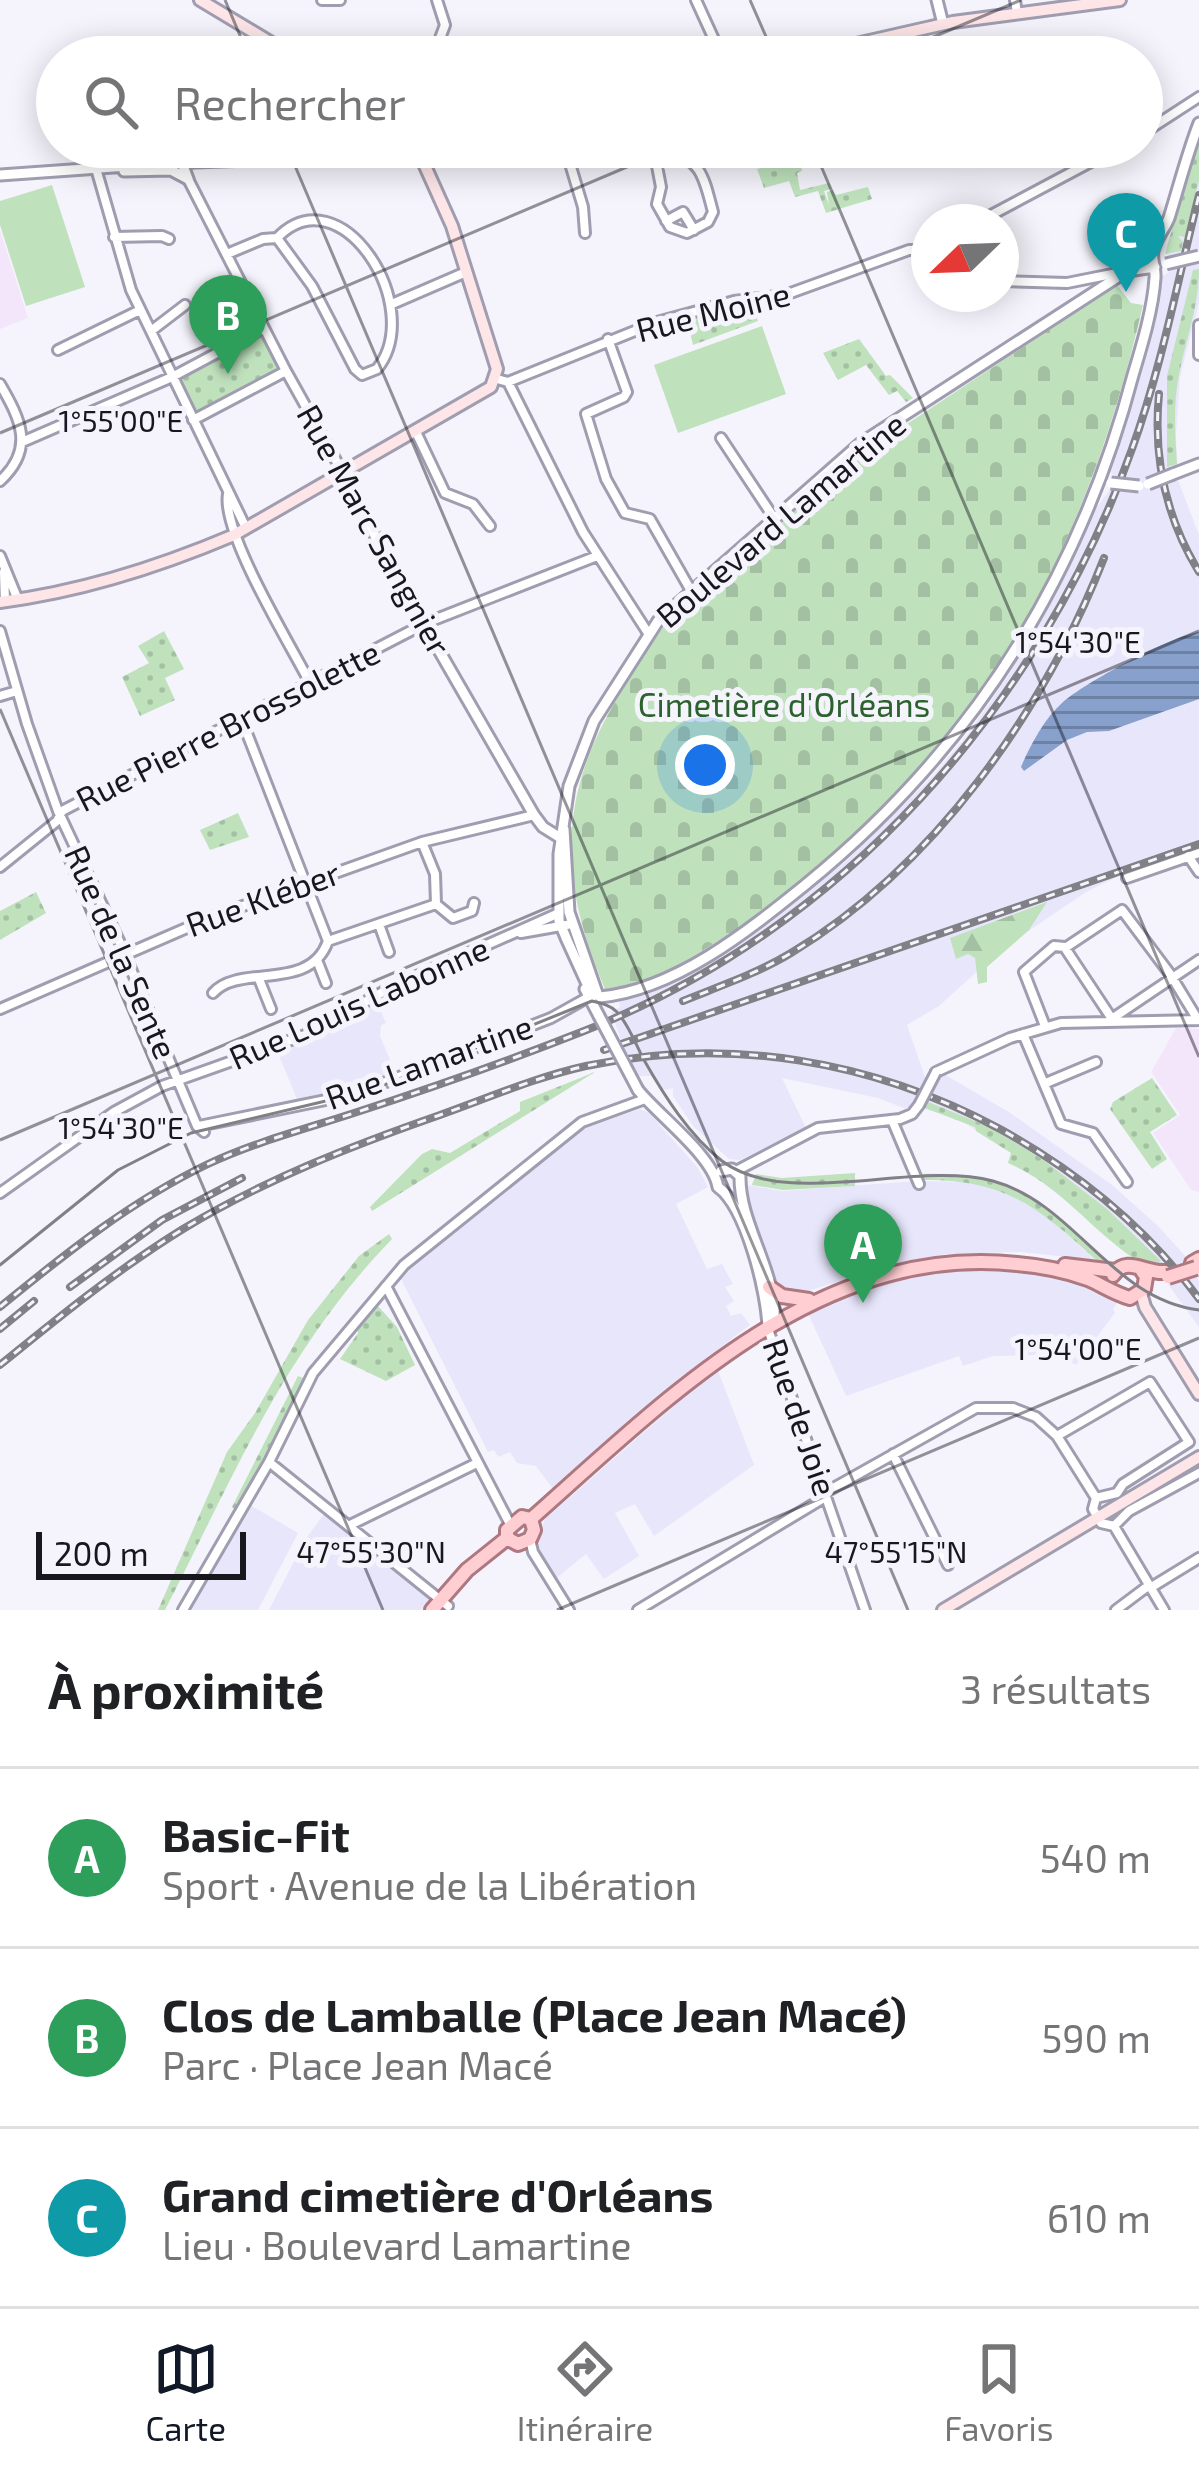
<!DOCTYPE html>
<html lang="fr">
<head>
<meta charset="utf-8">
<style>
	:root { --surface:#fff; --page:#f2f2f2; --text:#202124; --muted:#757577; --line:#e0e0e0; --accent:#111827 }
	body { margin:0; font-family:"Exo 2",sans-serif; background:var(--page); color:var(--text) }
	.compass { position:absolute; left:911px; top:204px; width:108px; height:108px; border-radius:50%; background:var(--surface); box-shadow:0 6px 30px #0003; rotate:247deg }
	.scale { position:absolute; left:36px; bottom:30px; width:210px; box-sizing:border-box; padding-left:12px; border:6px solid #18171e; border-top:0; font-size:33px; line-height:42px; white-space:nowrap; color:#18171e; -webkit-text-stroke:9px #f5f4fc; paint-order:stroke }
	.you { position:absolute; left:705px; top:765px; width:42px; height:42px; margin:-30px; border:9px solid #fff; border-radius:50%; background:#1a73e8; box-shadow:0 0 0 18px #1a73e833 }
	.badge { display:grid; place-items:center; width:78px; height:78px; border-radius:50%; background:var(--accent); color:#fff; font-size:39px; font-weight:700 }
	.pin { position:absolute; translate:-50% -99px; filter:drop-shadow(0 3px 6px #0008) }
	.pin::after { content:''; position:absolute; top:63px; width:42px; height:36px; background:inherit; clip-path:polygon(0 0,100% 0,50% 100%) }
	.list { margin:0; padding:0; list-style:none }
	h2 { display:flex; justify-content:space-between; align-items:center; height:156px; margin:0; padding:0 48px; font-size:51px }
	h2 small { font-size:39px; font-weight:400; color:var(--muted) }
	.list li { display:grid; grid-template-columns:78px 1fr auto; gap:36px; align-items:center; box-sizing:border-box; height:180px; padding:0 48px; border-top:3px solid var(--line) }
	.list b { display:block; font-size:45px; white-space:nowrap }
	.list p { margin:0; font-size:39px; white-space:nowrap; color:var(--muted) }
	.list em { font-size:39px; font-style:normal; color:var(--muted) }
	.icon { flex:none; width:66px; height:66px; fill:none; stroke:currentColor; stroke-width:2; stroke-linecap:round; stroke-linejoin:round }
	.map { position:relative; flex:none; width:1199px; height:1610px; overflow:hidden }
	.search { position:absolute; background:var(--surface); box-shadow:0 6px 30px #0003; left:36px; right:36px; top:36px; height:132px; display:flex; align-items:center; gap:30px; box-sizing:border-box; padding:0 42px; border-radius:66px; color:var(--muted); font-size:45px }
	.sheet { height:696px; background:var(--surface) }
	nav { display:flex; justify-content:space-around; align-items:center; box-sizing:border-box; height:168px; border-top:3px solid var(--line); background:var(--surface); font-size:33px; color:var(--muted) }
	nav a { display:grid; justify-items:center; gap:6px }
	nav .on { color:var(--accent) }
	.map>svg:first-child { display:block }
	.built { fill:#e8e6fb }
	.education { fill:#f3e6fa }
	.green { fill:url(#green-dots) }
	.forest { fill:url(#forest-firs) }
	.cemetery { fill:url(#cemetery-stones) }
	.pitch { fill:#bfe2bd }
	.water { fill:url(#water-rules) }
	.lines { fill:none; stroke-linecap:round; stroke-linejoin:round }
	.minor-casing { stroke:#9f9daf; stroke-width:14 }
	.tertiary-casing { stroke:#9f9daf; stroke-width:15 }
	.secondary-casing { stroke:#9f9daf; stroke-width:16 }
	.primary-casing { stroke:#ad7880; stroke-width:18 }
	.minor { stroke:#fff; stroke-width:8 }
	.tertiary { stroke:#fff; stroke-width:9 }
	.secondary { stroke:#fee6e8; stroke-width:10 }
	.primary { stroke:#feced2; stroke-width:12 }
	.tram { stroke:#818087; stroke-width:3 }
	.rail-casing { stroke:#818087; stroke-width:8 }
	.rail { stroke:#f5f4fc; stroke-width:3; stroke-dasharray:9; stroke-linecap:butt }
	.minor-bridge-casing { stroke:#9f9daf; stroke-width:14; stroke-linecap:butt }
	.tertiary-bridge-casing { stroke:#9f9daf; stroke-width:15; stroke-linecap:butt }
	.primary-bridge-casing { stroke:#ad7880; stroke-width:18; stroke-linecap:butt }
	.minor-bridge { stroke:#fff; stroke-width:8 }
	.tertiary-bridge { stroke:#fff; stroke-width:9 }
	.primary-bridge { stroke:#feced2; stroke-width:12 }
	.ticks { fill:none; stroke:#18171e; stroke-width:3; stroke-opacity:0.45 }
	.labels { text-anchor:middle; stroke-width:10; stroke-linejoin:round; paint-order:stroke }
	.street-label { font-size:33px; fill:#18171e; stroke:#f5f4fc }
	.park-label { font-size:33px; fill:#2c622e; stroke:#f5f4fc }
	.ticks-label { font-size:30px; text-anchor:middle; fill:#18171e; stroke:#f5f4fc; stroke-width:10; stroke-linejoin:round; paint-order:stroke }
</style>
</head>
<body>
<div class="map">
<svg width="1199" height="1610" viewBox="0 0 1199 1610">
	<defs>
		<pattern id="green-dots" width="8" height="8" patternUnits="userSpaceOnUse" patternTransform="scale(3)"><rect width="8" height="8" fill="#bfe2bd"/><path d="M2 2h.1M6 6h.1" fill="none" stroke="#a3c1a2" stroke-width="1.8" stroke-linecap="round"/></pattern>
		<pattern id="forest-firs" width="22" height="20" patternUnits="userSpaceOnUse" patternTransform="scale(3)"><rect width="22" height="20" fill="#bfe2bd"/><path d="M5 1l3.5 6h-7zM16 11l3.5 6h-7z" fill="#a3c1a2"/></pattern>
		<pattern id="cemetery-stones" width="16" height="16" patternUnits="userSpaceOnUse" patternTransform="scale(3)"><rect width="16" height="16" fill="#bfe2bd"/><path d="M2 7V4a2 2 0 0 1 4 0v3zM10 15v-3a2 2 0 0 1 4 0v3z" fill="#a3c1a2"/></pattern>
		<pattern id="water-rules" width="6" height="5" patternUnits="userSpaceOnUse" patternTransform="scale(3)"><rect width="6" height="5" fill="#87a0cc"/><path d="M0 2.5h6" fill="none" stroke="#6d81a5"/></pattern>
	</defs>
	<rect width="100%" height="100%" fill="#f5f4fc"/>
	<path class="built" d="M1199 135V248L1193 264 1199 263V303L1180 377 1176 436 1178 480 1199 535V848L1123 874 1086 892 1002 949 939 1006 907 1025 925 1077 942 1073 1009 1112 1112 1185 1158 1226 1187 1258 1183 1260 1199 1280V1327L1149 1258 1006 1148 956 1118 925 1109 919 1101 909 1110 878 1098 782 1078 807 1130 740 1160 729 1159 693 1126 673 1096V1088L664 1090 653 1076H634L611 1012 620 1007 619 1001 679 978 730 948 844 863 931 778 968 734 1008 676 1039 623 1090 517 1118 478 1110 472 1162 276 1174 269 1179 255 1168 256 1165 252Z
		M377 1003 386 1023 381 1025 380 1036 396 1074 338 1095 299 1104 278 1053Z
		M640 1109 649 1113 698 1168 708 1187 676 1204 707 1269 722 1264 733 1284 725 1287 734 1301 726 1306 731 1316 741 1313 750 1325 677 1380 553 1489 536 1466 517 1463 510 1452 498 1457 494 1450 488 1452 400 1277 579 1130Z
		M918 1181 972 1182 1005 1192 1047 1216 1095 1260 1020 1252 946 1254 886 1266 799 1294 777 1284 742 1192 747 1185 782 1191Z
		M1027 1268 1083 1282 1118 1301 1113 1309 1115 1313 1076 1365 1039 1346 1037 1355 993 1356 963 1366 959 1356 846 1396 806 1309 833 1296 926 1269Z
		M717 1368 754 1465 654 1536 635 1504 615 1513 639 1556 604 1579 586 1554 554 1580 535 1548 545 1519Z
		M250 1505 298 1533 258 1610H189Z
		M324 1514 430 1599 421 1610H269L306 1538Z"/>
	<path class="education" d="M0 230 28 318 0 329Z
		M1176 1028 1199 1029V1192L1191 1190 1153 1133 1180 1115 1151 1072Z"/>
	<path class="green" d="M1199 135V180L1185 237 1178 236 1183 242 1181 251 1165 254Z
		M789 147H795L797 156 808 154 810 163 801 165 802 171 797 173 800 190 829 183 831 189 824 191 829 205 827 192 833 190 836 195 868 187 872 199 826 213 818 191 795 197 789 181 764 188 757 169 792 160Z
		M1199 269C1199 306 1186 339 1179 375 1173 405 1175 434 1177 464L1167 467V376L1193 270Z
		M752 303 758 321 693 345 687 319Z
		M258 335 264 337 278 371 198 414 193 412 179 381 181 376Z
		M859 339 886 376 890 375 913 398 906 402 897 391 889 395 866 365 838 380 823 353Z
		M164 631 184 669 165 678 175 700 140 716 122 677 149 663 138 646Z
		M238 813 249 837 210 850 200 830Z
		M36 892 46 913 0 940V911Z
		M595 1072 372 1211 370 1207 422 1154 432 1149 450 1153 520 1111V1102Z
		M1152 1078 1177 1115 1150 1132 1167 1159 1152 1169 1110 1109 1113 1102Z
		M926 1101 989 1127 1042 1159 1107 1209 1161 1261 1146 1266C1094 1236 1066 1188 1008 1163L1011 1153 976 1131 975 1127 925 1108Z
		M855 1173V1186L783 1190 752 1185 756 1174 782 1178Z
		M919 1174C1005 1170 1046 1203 1104 1260L1099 1263C1040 1208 1006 1179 922 1180Z
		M389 1234 392 1239C285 1349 234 1476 165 1610H158L227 1452 255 1413 308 1320 359 1256Z
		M377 1305 397 1327 415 1365 386 1381 340 1359 358 1333 357 1326Z
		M298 1376 303 1378 285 1423 236 1510 232 1507Z"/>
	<path class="forest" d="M1047 902 1029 930 987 967V982L978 984 975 958 968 954 956 959 950 938Z"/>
	<path class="cemetery" d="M1117 285 1131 303 1143 305C1094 518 1009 698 843 845 807 877 770 910 728 935 693 956 646 989 605 989 556 874 558 790 626 684 643 657 656 633 678 610L854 459Z"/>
	<path class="pitch" d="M52 185 85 287 26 306 0 225V201Z
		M762 326 786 394 678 433 654 365Z"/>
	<path class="water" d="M1199 632V699L1109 731 1087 732 1067 740 1024 771 1021 767C1030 746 1044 719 1062 703 1084 683 1171 636 1199 632Z"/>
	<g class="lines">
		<defs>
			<path id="minor" d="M322 0H340
				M696 0 722 57
				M1015 0 1017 13
				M433 57 445 25 437 0
				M1142 134 1199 97
				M565 147 583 207 585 233
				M668 154C702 156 705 183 713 212L708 222 687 233 670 227 657 204 661 187 657 166Z
				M182 163 322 158 394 147
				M97 172 131 290 246 528
				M188 179 286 371 343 473
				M666 221 683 212 694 230
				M978 222 1119 147
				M114 237 162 236 169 239
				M227 254 263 239 277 238C340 172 427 307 377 369L362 375 355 369 312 286 277 238
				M1001 281 1067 283 1127 271 1157 240
				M392 304 466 272
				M1199 325V355
				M151 331 185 305
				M608 339 627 392 624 397 586 414 606 479 625 513 650 519 690 589
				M58 350 140 310
				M497 379 508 382 657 322 734 301 785 295 909 250H917L929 257
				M508 382 583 532 648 633
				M0 384C21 420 35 449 0 481
				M193 420 286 371
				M416 432 445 493 473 504 490 526
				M721 438 774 518
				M22 442 172 377 264 328
				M228 494C221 532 290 644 310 683
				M0 556 18 600
				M4 572 5 601
				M0 631 27 724 58 811 120 943 197 1126 204 1132
				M0 696 17 691
				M1188 856 1199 872
				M0 867 57 821 62 811 426 623 597 556
				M1127 878 1199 853
				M436 904 453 918 472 911 474 903
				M380 927 389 952
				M521 933 572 924
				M328 941 436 904 435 874 422 842
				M317 960 326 983
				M259 979 271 1009
				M213 993C239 963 310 993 328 941L241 718
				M0 1009 212 917 422 842 534 815
				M1112 1019 1065 948 1122 910 1170 974 1198 1020
				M1110 1020 1199 960
				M1045 1026 1024 972 1054 946 1065 947
				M1023 1034 1061 1124 1093 1133 1127 1182
				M936 1072 1010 1038 1061 1023 1199 1020
				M1046 1083 1096 1062
				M892 1120 919 1184
				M199 1126 355 1094 551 1018 585 999
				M736 1171 818 1128 900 1119 912 1114 919 1105
				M0 1193 114 1112 162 1086 305 1035 392 987 559 913
				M386 1286 511 1526
				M768 1329 865 1610
				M1057 1436 1150 1382 1189 1442
				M893 1454 948 1565
				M269 1462 448 1606
				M1096 1498 1117 1493 1123 1484 1189 1442
				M350 1525 477 1463
				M1114 1526 1129 1511 1199 1473
				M530 1539 533 1552 569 1610
				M1150 1588 1199 1558
				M183 1610 269 1462 313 1373 404 1265 582 1122 645 1099
				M638 1610 822 1499 828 1491 976 1408H1013L1036 1417 1057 1436 1096 1498 1093 1509 1101 1523 1114 1526 1164 1610
				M1116 1610 1148 1586"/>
			<path id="tertiary" d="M937 0 943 24
				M124 171 171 170 188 179
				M0 175 170 163H182L188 179
				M343 473 392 569 534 815 543 827 559 837
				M1173 474 1199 464
				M564 829 569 912 597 993
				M566 938 587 984 600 997C675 990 748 931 805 885 970 751 1079 580 1133 375 1142 345 1153 309 1155 278 1156 269 1151 259 1153 251 1155 239 1165 229 1169 218 1179 186 1187 154 1199 123
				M567 940 559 921V854L569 786 594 721 658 621 861 443 1127 271 1155 267
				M585 989 599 1016
				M638 1090C659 1116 713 1156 718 1187 746 1207 767 1292 768 1328
				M721 1171 732 1169 740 1176C739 1225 778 1272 774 1323"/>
			<path id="secondary" d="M200 0 295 57
				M799 57 953 22 1120 0
				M0 602C79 592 161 566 234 535L491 387 497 369 452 226 421 157 423 149
				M1141 1293 1145 1307 1199 1394
				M943 1610 1199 1457"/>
			<path id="primary" d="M1192 1263 1199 1259
				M1065 1265 1115 1271
				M1113 1275C1127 1255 1145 1274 1165 1272
				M769 1287 782 1296 809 1300
				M531 1519C668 1398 818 1243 1017 1264 1041 1266 1066 1271 1088 1279 1102 1285 1115 1294 1130 1298L1144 1289 1146 1277 1140 1268
				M507 1538 518 1544 530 1539 534 1530 531 1519
				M507 1538V1530L522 1517 531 1519
				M432 1610 467 1570 507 1538"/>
		</defs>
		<use href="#minor" class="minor-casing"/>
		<use href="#tertiary" class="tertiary-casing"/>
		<use href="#secondary" class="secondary-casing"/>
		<use href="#primary" class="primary-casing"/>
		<use href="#minor" class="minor"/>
		<use href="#tertiary" class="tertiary"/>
		<use href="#secondary" class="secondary"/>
		<use href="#primary" class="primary"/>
		<path class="tram" d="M0 1265 118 1170 191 1133 372 1090 592 1001C601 1003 610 1005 617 1012 629 1025 636 1045 644 1060 665 1097 689 1135 722 1161 787 1210 913 1160 993 1181 1076 1204 1111 1299 1199 1310"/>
		<defs>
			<path id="rail" d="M1159 394C1153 457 1166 518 1199 572
				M683 1001C720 986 758 973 791 953 934 867 1044 711 1104 558
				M604 1050 1199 844
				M70 1287 162 1220 242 1178
				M0 1307C66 1253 131 1201 208 1164 255 1142 305 1129 354 1113 431 1088 508 1061 584 1031 842 930 1040 706 1132 449 1162 366 1178 279 1199 195
				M0 1329 34 1301
				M0 1365C59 1317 118 1269 183 1229 264 1180 351 1146 440 1115 488 1098 536 1077 586 1066 728 1036 872 1060 1000 1129 1076 1171 1147 1228 1199 1299"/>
		</defs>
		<use href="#rail" class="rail-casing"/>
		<use href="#rail" class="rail"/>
		<defs>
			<path id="minor-bridge" d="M919 1105 936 1072"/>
			<path id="tertiary-bridge" d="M1166 264 1199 256
				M1111 483 1139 486
				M1148 484 1173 474
				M599 1016 638 1090"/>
			<path id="primary-bridge" d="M1168 1277 1196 1268"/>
		</defs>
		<use href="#minor-bridge" class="minor-bridge-casing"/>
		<use href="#tertiary-bridge" class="tertiary-bridge-casing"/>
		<use href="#primary-bridge" class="primary-bridge-casing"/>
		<use href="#minor-bridge" class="minor-bridge"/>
		<use href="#tertiary-bridge" class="tertiary-bridge"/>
		<use href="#primary-bridge" class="primary-bridge"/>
	</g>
	<path class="ticks" d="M225 0 249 57M750 0 775 57M886 57 1021 0M287 147 908 1610M813 147 1199 1057M0 433 674 147M0 709 383 1610M0 1140 1199 631M557 1610 1199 1338"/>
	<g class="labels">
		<g class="street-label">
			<text transform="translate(713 312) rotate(-14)" y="12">Rue Moine</text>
			<text transform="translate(781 520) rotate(-40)" y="12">Boulevard Lamartine</text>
			<text transform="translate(374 530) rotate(61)" y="12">Rue Marc Sangnier</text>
			<text transform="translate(228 726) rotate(-27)" y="12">Rue Pierre Brossolette</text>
			<text transform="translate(263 899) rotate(-20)" y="12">Rue Kléber</text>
			<text transform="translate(121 952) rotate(66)" y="12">Rue de la Sente</text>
			<text transform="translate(359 1003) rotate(-24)" y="12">Rue Louis Labonne</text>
			<text transform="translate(429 1062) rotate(-20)" y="12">Rue Lamartine</text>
			<text transform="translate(800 1417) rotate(71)" y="12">Rue de Joie</text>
		</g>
		<g class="park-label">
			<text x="784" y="717">Cimetière d'Orléans</text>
		</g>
	</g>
	<g class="ticks-label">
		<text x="121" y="432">1°55'00"E</text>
		<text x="1078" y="653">1°54'30"E</text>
		<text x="121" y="1139">1°54'30"E</text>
		<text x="1078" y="1360">1°54'00"E</text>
		<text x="371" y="1563">47°55'30"N</text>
		<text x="896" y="1563">47°55'15"N</text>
	</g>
</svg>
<svg class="compass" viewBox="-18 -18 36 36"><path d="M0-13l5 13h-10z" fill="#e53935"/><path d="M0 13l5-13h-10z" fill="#757577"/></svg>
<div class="scale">200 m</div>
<div class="you"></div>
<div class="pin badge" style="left:863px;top:1303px;background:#2e9e5b">A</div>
<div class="pin badge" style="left:228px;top:374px;background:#2e9e5b">B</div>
<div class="pin badge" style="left:1126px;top:292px;background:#0f9aa8">C</div>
<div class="search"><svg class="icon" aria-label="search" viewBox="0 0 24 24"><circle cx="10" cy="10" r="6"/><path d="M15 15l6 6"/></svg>Rechercher</div>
</div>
<section class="sheet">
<h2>À proximité<small>3 résultats</small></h2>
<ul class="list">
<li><span class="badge" style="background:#2e9e5b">A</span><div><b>Basic-Fit</b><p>Sport · Avenue de la Libération</p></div><em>540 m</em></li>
<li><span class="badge" style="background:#2e9e5b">B</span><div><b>Clos de Lamballe (Place Jean Macé)</b><p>Parc · Place Jean Macé</p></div><em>590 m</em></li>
<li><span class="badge" style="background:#0f9aa8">C</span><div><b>Grand cimetière d'Orléans</b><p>Lieu · Boulevard Lamartine</p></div><em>610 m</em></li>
</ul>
</section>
<nav>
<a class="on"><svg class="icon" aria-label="map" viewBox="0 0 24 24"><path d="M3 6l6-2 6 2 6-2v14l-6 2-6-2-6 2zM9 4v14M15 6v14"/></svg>Carte</a>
<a><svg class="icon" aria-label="directions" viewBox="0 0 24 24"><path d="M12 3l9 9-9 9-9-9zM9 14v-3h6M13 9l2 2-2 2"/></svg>Itinéraire</a>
<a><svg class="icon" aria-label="saved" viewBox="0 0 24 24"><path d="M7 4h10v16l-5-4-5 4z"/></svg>Favoris</a>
</nav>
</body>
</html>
